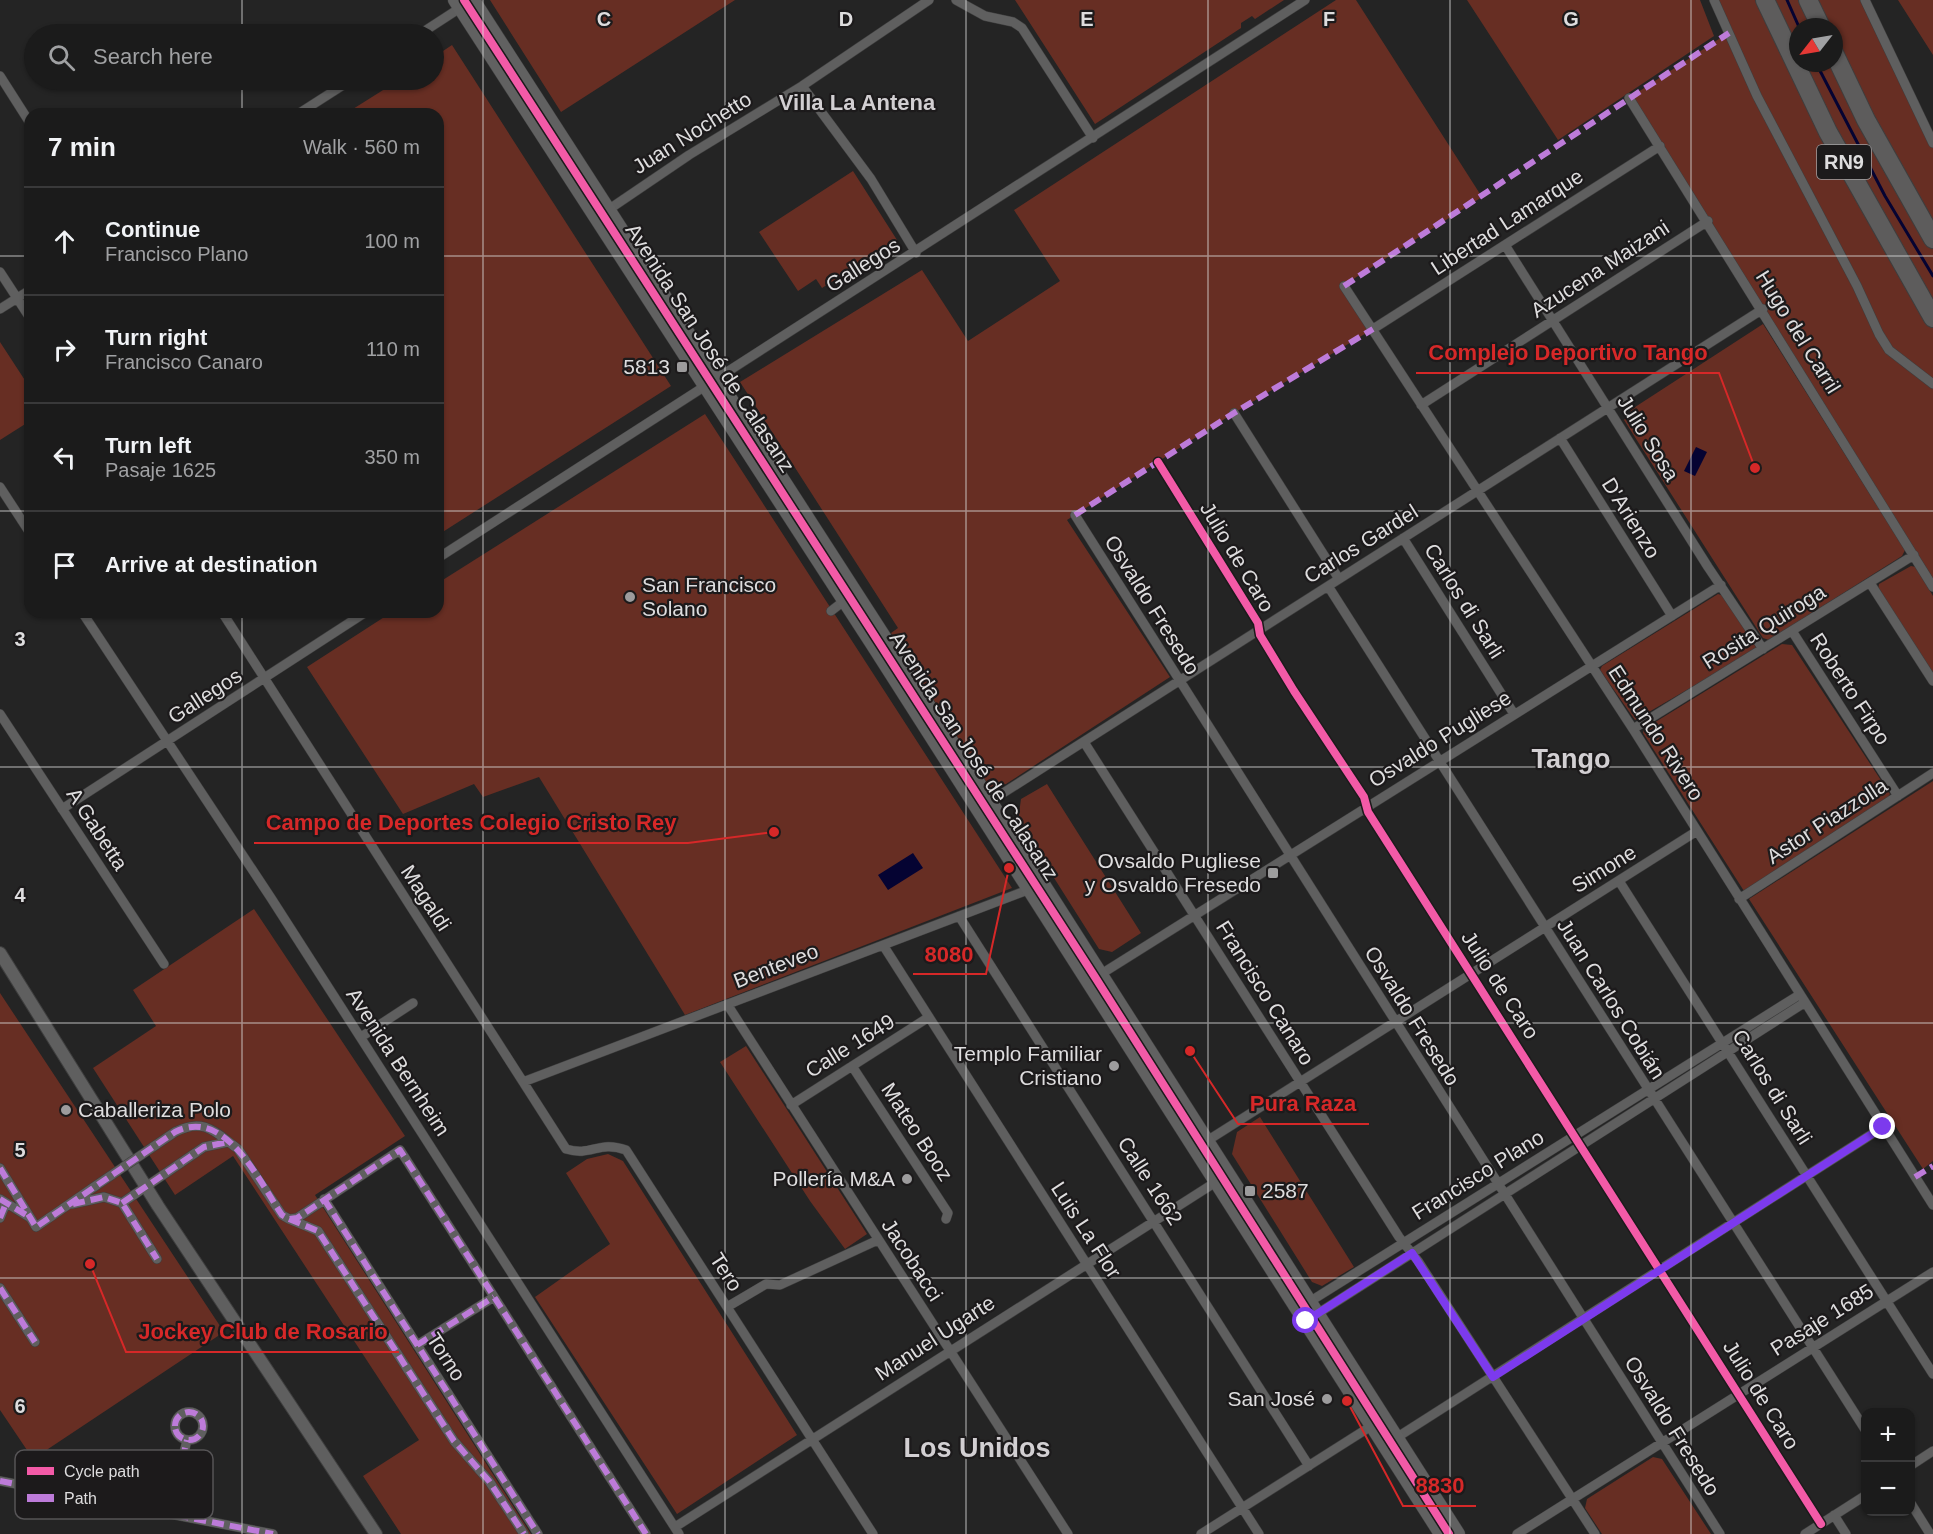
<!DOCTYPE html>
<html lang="en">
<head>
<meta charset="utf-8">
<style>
	:root { --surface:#1b1b1b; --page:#282828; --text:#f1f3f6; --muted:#a0a1a3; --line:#39393a }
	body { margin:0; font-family:Arial,sans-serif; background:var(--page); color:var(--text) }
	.controls { position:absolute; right:18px; bottom:18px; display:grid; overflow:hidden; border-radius:12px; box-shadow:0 2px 4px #0004 }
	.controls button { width:54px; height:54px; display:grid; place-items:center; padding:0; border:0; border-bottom:2px solid var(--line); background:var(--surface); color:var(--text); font:30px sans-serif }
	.compass { position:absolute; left:1789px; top:18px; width:54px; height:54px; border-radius:50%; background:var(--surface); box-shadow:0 2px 4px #0004; rotate:239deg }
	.stop { position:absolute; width:18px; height:18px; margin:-14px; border:4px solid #7c3aed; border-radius:50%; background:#fff }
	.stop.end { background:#7c3aed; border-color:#fff; box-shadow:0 2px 6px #0008 }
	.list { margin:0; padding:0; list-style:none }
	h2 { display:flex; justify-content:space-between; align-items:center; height:78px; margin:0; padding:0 24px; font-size:26px }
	h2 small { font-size:20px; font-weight:400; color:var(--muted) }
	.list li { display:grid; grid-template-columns:39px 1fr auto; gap:18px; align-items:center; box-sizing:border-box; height:108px; padding:0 24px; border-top:2px solid var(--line) }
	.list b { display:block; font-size:22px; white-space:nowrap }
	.list p { margin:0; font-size:20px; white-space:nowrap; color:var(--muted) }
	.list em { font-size:20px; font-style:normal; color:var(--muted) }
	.icon { flex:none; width:33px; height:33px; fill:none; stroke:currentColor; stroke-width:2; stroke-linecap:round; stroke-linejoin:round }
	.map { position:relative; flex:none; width:1933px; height:1534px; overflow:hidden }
	.search { position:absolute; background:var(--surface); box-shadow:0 2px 4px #0004; left:24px; top:24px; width:420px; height:66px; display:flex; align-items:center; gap:15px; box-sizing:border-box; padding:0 21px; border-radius:33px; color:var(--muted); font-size:22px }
	.panel { position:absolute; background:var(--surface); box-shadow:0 2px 4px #0004; left:24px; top:108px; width:420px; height:510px; border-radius:18px }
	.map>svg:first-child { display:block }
	.green { fill:#672e23; fill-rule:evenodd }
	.water { fill:#050332 }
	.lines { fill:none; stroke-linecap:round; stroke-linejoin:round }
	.stream { stroke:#050332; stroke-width:3 }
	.minor-casing { stroke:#3e3e3e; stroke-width:10 }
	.tertiary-casing { stroke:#3e3e3e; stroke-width:14 }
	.secondary-casing { stroke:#3e3e3e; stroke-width:15 }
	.motorway-casing { stroke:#3e3e3e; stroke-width:20 }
	.minor { stroke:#5f5f5f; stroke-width:9 }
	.tertiary { stroke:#5f5f5f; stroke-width:12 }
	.secondary { stroke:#616161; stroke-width:14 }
	.motorway { stroke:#5d5c5c; stroke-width:18 }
	.minor-bridge-casing { stroke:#3e3e3e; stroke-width:10; stroke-linecap:butt }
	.minor-bridge { stroke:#5f5f5f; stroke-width:9 }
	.quiet { stroke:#bd7bd9; stroke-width:6; stroke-dasharray:12 6; stroke-linecap:butt }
	.cycleway-casing { stroke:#1c1a1b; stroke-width:11 }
	.cycleway { stroke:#f35aa7; stroke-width:8 }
	.route { stroke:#7c3aed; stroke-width:8 }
	.grid { fill:none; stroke:#deddde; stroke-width:1.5; stroke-opacity:0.55 }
	.poi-dot { fill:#9d9c9d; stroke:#1c1a1b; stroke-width:2 }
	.labels { text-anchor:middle; stroke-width:4.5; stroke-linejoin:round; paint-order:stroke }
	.shield { fill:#1c1a1b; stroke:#a4a2a4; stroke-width:1.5 }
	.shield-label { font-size:20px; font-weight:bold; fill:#deddde }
	.street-label { font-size:21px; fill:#deddde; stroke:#1c1a1b }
	.poi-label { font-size:21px; fill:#deddde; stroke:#1c1a1b; text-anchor:end }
	.neighbourhood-label { font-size:22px; font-weight:bold; fill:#d2cfd2; stroke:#1c1a1b }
	.district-label { font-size:27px; font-weight:bold; fill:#d2cfd2; stroke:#1c1a1b }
	.key { fill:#1c1a1b; stroke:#565456; stroke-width:1.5 }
	.key-label { font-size:16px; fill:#deddde }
	.grid-label { font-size:20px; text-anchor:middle; font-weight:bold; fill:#deddde; stroke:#1c1a1b; stroke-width:4.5; stroke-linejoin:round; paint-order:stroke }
	.leader { fill:none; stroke:#d62828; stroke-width:2 }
	.callout-dot { fill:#d62828; stroke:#1c1a1b; stroke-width:2 }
	.callout-label { font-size:22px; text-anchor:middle; font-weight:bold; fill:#d62828; stroke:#1c1a1b; stroke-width:4.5; stroke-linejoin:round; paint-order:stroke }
</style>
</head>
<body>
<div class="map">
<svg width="1933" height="1534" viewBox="0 0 1933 1534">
	<rect width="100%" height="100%" fill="#242424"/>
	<path class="green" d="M490 0H735L561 112Z
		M1015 0H1284L1255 19 1252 16 1241 23V28L1095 124Z
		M1336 0H1356L1482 197 1344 285 1373 329 1234 413 1067 520 1170 677 1006 784 992 788 987 784 891 633 898 628 740 382 922 270 968 341 1060 281 1014 210Z
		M1467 0H1700L1714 36 1558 140Z
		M1714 0H1865L1933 143V587L1629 98 1728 33ZM1798 27H1834V63H1798Z
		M1898 0H1933V55Z
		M452 45 671 386 438 535V114H345L399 80H434V57Z
		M853 171 897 240 822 288 816 279 798 291 759 232Z
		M1763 324 1905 550 1902 556 1769 640 1763 638 1624 420 1632 409Z
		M0 342 30 388V421L0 440Z
		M705 414 1012 888 685 1015 539 777 483 797 474 784 403 814 307 667 392 612H438V583Z
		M1911 566 1916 567 1933 596V675L1878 589 1879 584Z
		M1718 594 1724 596 1756 647 1754 651 1635 720 1600 670 1602 666Z
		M1782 644 1792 645 1890 794 1886 800 1744 891 1643 733 1644 729Z
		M1933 781V1161L1923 1169 1749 899Z
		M1047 784 1141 933 1112 952 1099 949 1018 821 1021 799Z
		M254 909 405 1136 315 1195 531 1534H401L363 1476 419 1440 233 1156 175 1195 93 1068 156 1026 133 990Z
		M0 993 224 1332 33 1459 0 1410Z
		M746 1046 867 1234 845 1249 810 1201 720 1062Z
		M1260 1117 1354 1267 1322 1286 1312 1282 1232 1154 1237 1132Z
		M608 1154 623 1161 797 1435 677 1514 535 1297 610 1244 566 1173 587 1159Z
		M1653 1457 1662 1459 1711 1534H1602L1585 1508 1587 1499Z"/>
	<path class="water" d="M1696 447 1707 452 1695 476 1684 471Z
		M913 853 923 868 888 890 878 875Z"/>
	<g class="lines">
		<path class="stream" d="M1787 0 1799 27
			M1816 63 1885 196 1933 276"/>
		<defs>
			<path id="minor" d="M956 0 985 16 1013 22 1022 28 1093 138
				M1714 0 1757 96 1857 286 1879 334 1889 350 1933 384
				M1865 0 1933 143
				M420 34 460 8
				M0 76 30 123
				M802 86 871 179 916 253
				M1629 98 1933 587
				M298 114 351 80
				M605 212 689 155 802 86 929 0
				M1505 245 1708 567 1763 649
				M0 272 30 318
				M1344 286 1633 729 1933 1205
				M0 309 30 290
				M1373 329 1660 146
				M1421 405 1708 221
				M1234 413 1339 579
				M1560 438 1672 616
				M1158 462 1258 623 1260 635 1294 691 1364 797 1368 812 1821 1524
				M0 487 30 533
				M1075 515 1720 1534
				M1403 538 1514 714
				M438 558 1305 0
				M1870 583 1933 681
				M1328 586 1866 1431
				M831 611 844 601
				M82 612 271 898 679 1534
				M222 612 566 1149C592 1157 598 1140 626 1150L873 1534
				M1792 631 1898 796
				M0 714 164 964
				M1633 729 1914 555
				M1084 742 1399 1237 1418 1261 1595 1534
				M62 809 366 612
				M978 809 1763 309
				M1619 881 1933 1374
				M1739 899 1933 773
				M959 916 1309 1466
				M883 945 1259 1534
				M1098 976 1721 585
				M727 1004 1068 1534
				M361 1037 413 1003
				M852 1066 948 1213 946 1219
				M523 1082 1033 888
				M791 1105 929 1017
				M175 1132C204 1117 215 1132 238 1149L282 1215 289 1219 297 1218 400 1150 646 1534
				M1202 1144 1697 831
				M0 1168 36 1227 91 1189
				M0 1199 29 1217
				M324 1199 538 1534
				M122 1203 204 1147 228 1142
				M72 1204 104 1197 122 1203 157 1259
				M0 1218 6 1203
				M289 1219 318 1231 454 1441 489 1481 524 1534
				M0 1288 35 1342
				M727 1307 766 1284 780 1285 878 1240
				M1298 1309 1799 995
				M1306 1321 1804 1003
				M417 1345 494 1297
				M175 1426a14 14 0 1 1 28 0a14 14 0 1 1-28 0Z
				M1396 1438 1883 1127
				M1910 1466 1933 1451
				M0 1481 273 1534
				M1910 1502 1930 1534
				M170 1512 187 1440
				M1834 1515 1846 1534
				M675 1527 1219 1180
				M1201 1534 1384 1418
				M1517 1534 1933 1272
				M1805 1534 1866 1495"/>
			<path id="tertiary" d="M0 953 158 1206 376 1534"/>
			<path id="secondary" d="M455 0 873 645 1441 1534
				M473 0 990 801 1458 1534"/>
			<path id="motorway" d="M1765 0 1828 132 1933 318
				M1808 0 1821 27
				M1834 53 1866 120 1933 239"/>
		</defs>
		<use href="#minor" class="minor-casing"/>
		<use href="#tertiary" class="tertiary-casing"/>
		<use href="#secondary" class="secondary-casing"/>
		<use href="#motorway" class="motorway-casing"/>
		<use href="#minor" class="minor"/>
		<use href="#tertiary" class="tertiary"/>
		<use href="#secondary" class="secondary"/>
		<use href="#motorway" class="motorway"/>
		<defs>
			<path id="minor-bridge" d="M91 1189 175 1132"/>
		</defs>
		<use href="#minor-bridge" class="minor-bridge-casing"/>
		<use href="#minor-bridge" class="minor-bridge"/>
		<path class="quiet" d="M1344 286 1729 33
			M1075 515 1234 413 1373 329
			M0 1168 36 1227 175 1132C225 1106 259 1181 282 1215L289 1219 297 1218 400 1150 646 1534
			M1915 1177 1933 1166
			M0 1199 28 1216
			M324 1199 538 1534
			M122 1203 204 1147 228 1142
			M73 1204 104 1197 122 1203 157 1259
			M0 1218 6 1203
			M289 1219 318 1231 454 1441 489 1481 524 1534
			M0 1288 35 1342
			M417 1345 494 1297
			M175 1426a14 14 0 1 1 28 0a14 14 0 1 1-28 0Z
			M0 1481 273 1534
			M170 1512 187 1440"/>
		<defs>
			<path id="cycleway" d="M464 0 1095 977 1449 1534
				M1158 462 1258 623 1260 635 1294 691 1364 797 1368 812 1821 1524"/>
		</defs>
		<use href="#cycleway" class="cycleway-casing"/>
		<use href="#cycleway" class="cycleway"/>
	</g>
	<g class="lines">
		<path class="route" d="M1306 1321 1412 1253 1493 1377 1883 1127"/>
	</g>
	<path class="grid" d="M242 0V34M483 0V1534M725 0V1534M966 0V1534M1208 0V1534M1450 0V1534M1691 0V1534M242 80V114M0 256H30M438 256H1933M0 511H30M438 511H1933M242 612V1534M0 767H1933M0 1023H1933M0 1278H1933"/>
	<g class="poi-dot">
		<rect x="676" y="361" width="12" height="12" rx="3"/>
		<circle cx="630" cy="597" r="6"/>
		<rect x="1267" y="867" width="12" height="12" rx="3"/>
		<circle cx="1114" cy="1066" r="6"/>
		<circle cx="66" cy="1110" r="6"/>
		<circle cx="907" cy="1179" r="6"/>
		<rect x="1244" y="1185" width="12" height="12" rx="3"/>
		<circle cx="1327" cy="1399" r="6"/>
	</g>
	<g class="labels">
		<rect class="shield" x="1817" y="145" width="54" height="34" rx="4.5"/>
		<g class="shield-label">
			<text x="1844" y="169">RN9</text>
		</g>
		<g class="street-label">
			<text transform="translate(692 133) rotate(-32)" y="7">Juan Nochetto</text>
			<text transform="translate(1507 222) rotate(-33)" y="7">Libertad Lamarque</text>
			<text transform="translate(863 265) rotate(-32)" y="7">Gallegos</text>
			<text transform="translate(1600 269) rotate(-33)" y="7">Azucena Maizani</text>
			<text transform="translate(1798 332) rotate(58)" y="7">Hugo del Carril</text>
			<text transform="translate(710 348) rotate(57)" y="7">Avenida San José de Calasanz</text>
			<text transform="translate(1648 438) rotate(58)" y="7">Julio Sosa</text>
			<text transform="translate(1631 518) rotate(58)" y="7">D'Arienzo</text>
			<text transform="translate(1361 544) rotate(-32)" y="7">Carlos Gardel</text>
			<text transform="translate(1237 557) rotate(59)" y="7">Julio de Caro</text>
			<text transform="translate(1464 601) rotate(58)" y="7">Carlos di Sarli</text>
			<text transform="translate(1152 605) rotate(58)" y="7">Osvaldo Fresedo</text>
			<text transform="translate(1764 627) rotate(-32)" y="7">Rosita Quiroga</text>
			<text transform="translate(1850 689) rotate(57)" y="7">Roberto Firpo</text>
			<text transform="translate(205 696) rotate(-33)" y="7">Gallegos</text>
			<text transform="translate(1656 733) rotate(57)" y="7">Edmundo Rivero</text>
			<text transform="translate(1440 739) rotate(-32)" y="7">Osvaldo Pugliese</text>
			<text transform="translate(974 756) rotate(57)" y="7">Avenida San José de Calasanz</text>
			<text transform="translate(1827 821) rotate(-33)" y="7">Astor Piazzolla</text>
			<text transform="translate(97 829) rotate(57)" y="7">A Gabetta</text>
			<text transform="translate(1604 869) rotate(-32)" y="7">Simone</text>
			<text transform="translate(426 898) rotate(57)" y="7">Magaldi</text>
			<text transform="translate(776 966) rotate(-21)" y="7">Benteveo</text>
			<text transform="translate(1500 985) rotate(57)" y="7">Julio de Caro</text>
			<text transform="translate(1265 993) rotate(58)" y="7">Francisco Canaro</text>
			<text transform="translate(1611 999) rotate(58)" y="7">Juan Carlos Cobián</text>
			<text transform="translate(1412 1016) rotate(58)" y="7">Osvaldo Fresedo</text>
			<text transform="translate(850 1046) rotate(-32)" y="7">Calle 1649</text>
			<text transform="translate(398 1062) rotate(57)" y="7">Avenida Bernheim</text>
			<text transform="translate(1772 1087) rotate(58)" y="7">Carlos di Sarli</text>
			<text transform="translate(917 1132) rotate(57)" y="7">Mateo Booz</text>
			<text transform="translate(1478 1175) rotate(-32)" y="7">Francisco Plano</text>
			<text transform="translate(1150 1181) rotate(57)" y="7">Calle 1662</text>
			<text transform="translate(1086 1230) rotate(57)" y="7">Luis La Flor</text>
			<text transform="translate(912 1260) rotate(57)" y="7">Jacobacci</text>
			<text transform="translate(726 1272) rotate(57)" y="7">Tero</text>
			<text transform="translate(1822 1320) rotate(-32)" y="7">Pasaje 1685</text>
			<text transform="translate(935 1338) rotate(-33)" y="7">Manuel Ugarte</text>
			<text transform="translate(446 1357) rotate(57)" y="7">Torno</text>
			<text transform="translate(1761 1395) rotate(58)" y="7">Julio de Caro</text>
			<text transform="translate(1672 1426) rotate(58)" y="7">Osvaldo Fresedo</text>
		</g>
		<g class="poi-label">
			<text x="670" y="374">5813</text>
			<text x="642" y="592" text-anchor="start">San Francisco<tspan x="642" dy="24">Solano</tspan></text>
			<text x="1261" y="868">Ovsaldo Pugliese<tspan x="1261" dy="24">y Osvaldo Fresedo</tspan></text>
			<text x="1102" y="1061">Templo Familiar<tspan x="1102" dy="24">Cristiano</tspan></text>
			<text x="78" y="1117" text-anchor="start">Caballeriza Polo</text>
			<text x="895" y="1186">Pollería M&amp;A</text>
			<text x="1262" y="1198" text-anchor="start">2587</text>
			<text x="1315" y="1406">San José</text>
		</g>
		<g class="neighbourhood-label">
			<text x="857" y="110">Villa La Antena</text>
		</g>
		<g class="district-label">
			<text x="1571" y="768">Tango</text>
			<text x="977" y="1457">Los Unidos</text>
		</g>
	</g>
	<rect x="15" y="1450" width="198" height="69" rx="9" class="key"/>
	<rect x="27" y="1467" width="27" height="8" fill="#f35aa7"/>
	<rect x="27" y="1494" width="27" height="8" fill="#bd7bd9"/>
	<g class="key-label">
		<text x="64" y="1477">Cycle path</text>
		<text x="64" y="1504">Path</text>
	</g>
	<g class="grid-label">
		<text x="604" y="26">C</text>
		<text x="846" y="26">D</text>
		<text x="1087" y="26">E</text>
		<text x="1329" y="26">F</text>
		<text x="1571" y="26">G</text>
		<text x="20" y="646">3</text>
		<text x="20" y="902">4</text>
		<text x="20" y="1157">5</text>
		<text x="20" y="1413">6</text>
	</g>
	<path class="leader" d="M1755 468L1719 373H1416M774 832L688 843H254M1009 868L986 974H913M1190 1051L1238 1124H1369M90 1264L126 1352H399M1347 1401L1403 1506H1476"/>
	<g class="callout-dot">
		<circle cx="1755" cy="468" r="6"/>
		<circle cx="774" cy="832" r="6"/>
		<circle cx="1009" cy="868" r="6"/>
		<circle cx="1190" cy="1051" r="6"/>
		<circle cx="90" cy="1264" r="6"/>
		<circle cx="1347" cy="1401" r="6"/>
	</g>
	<g class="callout-label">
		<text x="1568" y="360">Complejo Deportivo Tango</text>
		<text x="471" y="830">Campo de Deportes Colegio Cristo Rey</text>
		<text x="949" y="962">8080</text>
		<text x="1303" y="1111">Pura Raza</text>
		<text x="263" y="1339">Jockey Club de Rosario</text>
		<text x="1440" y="1493">8830</text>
	</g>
</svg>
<div class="controls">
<button>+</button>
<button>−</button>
</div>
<svg class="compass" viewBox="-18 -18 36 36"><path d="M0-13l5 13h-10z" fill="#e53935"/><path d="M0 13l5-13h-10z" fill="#a0a1a3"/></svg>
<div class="stop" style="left:1306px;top:1321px"></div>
<div class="stop end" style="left:1883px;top:1127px"></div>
<div class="search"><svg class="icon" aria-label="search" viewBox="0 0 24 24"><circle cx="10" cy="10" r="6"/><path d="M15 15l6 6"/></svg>Search here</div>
<section class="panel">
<h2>7 min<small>Walk · 560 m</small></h2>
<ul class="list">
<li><svg class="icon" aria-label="ahead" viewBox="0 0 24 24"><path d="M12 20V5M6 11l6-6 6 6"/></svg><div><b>Continue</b><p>Francisco Plano</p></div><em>100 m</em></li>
<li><svg class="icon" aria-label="right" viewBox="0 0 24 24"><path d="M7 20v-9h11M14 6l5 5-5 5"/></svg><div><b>Turn right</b><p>Francisco Canaro</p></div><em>110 m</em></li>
<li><svg class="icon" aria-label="left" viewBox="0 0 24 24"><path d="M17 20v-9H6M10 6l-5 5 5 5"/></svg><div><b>Turn left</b><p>Pasaje 1625</p></div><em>350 m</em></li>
<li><svg class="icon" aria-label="arrive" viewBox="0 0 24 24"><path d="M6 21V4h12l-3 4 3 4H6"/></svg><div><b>Arrive at destination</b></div></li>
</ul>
</section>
</div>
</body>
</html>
